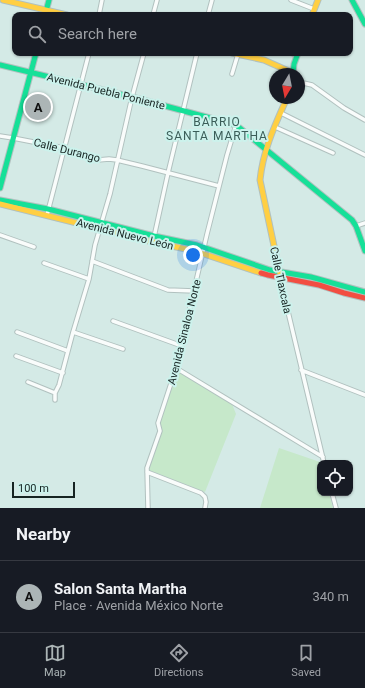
<!DOCTYPE html>
<html lang="en">
<head>
<meta charset="utf-8">
<style>
	:root { --surface:#171b24; --page:#20242c; --text:#f1f3f6; --muted:#9ea1a6; --line:#363941; --accent:#acb5b6 }
	body { margin:0; font-family:Roboto,sans-serif; background:var(--page); color:var(--text) }
	.controls { position:absolute; right:12px; bottom:12px; display:grid; overflow:hidden; border-radius:8px; box-shadow:0 1px 3px #0004 }
	.controls button { width:36px; height:36px; display:grid; place-items:center; padding:0; border:0; border-bottom:1px solid var(--line); background:var(--surface); color:var(--text); font:20px sans-serif }
	.compass { position:absolute; left:269px; top:68px; width:36px; height:36px; border-radius:50%; background:var(--surface); box-shadow:0 1px 3px #0004; rotate:190deg }
	.scale { position:absolute; left:12px; bottom:10px; width:63px; box-sizing:border-box; padding-left:4px; border:2px solid #162422; border-top:0; font-size:11px; line-height:14px; white-space:nowrap; color:#162422; -webkit-text-stroke:3px #ccf2ec; paint-order:stroke }
	.you { position:absolute; left:193px; top:255px; width:14px; height:14px; margin:-10px; border:3px solid #fff; border-radius:50%; background:#1a73e8; box-shadow:0 0 0 6px #1a73e833 }
	.badge { display:grid; place-items:center; width:26px; height:26px; border-radius:50%; background:var(--accent); color:#111; font-size:13px; font-weight:700 }
	.pin { position:absolute; translate:-50% -50%; border:2px solid #fff; box-shadow:0 1px 4px #0006 }
	.list { margin:0; padding:0; list-style:none }
	h2 { display:flex; justify-content:space-between; align-items:center; height:52px; margin:0; padding:0 16px; font-size:17px }
	h2 small { font-size:13px; font-weight:400; color:var(--muted) }
	.list li { display:grid; grid-template-columns:26px 1fr auto; gap:12px; align-items:center; box-sizing:border-box; height:72px; padding:0 16px; border-top:1px solid var(--line) }
	.list b { display:block; font-size:15px; white-space:nowrap }
	.list p { margin:0; font-size:13px; white-space:nowrap; color:var(--muted) }
	.list em { font-size:13px; font-style:normal; color:var(--muted) }
	.icon { flex:none; width:22px; height:22px; fill:none; stroke:currentColor; stroke-width:2; stroke-linecap:round; stroke-linejoin:round }
	.map { position:relative; flex:none; width:365px; height:508px; overflow:hidden }
	.search { position:absolute; background:var(--surface); box-shadow:0 1px 3px #0004; left:12px; right:12px; top:12px; height:44px; display:flex; align-items:center; gap:10px; box-sizing:border-box; padding:0 14px; border-radius:8px; color:var(--muted); font-size:15px }
	.sheet { height:124px; background:var(--surface) }
	nav { display:flex; justify-content:space-around; align-items:center; box-sizing:border-box; height:56px; border-top:1px solid var(--line); background:var(--surface); font-size:11px; color:var(--muted) }
	nav a { display:grid; justify-items:center; gap:2px }
	nav .on { color:var(--accent) }
	.map>svg:first-child { display:block }
	.green { fill:#c6e8ca }
	.lines { fill:none; stroke-linecap:round; stroke-linejoin:round }
	.street-casing { stroke:#b1c1bf; stroke-width:5.5 }
	.fast-casing { stroke:#b1c1bf; stroke-width:7 }
	.slow-casing { stroke:#b1c1bf; stroke-width:7 }
	.jam-casing { stroke:#b1c1bf; stroke-width:7 }
	.street { stroke:#f9fcfb; stroke-width:3.5 }
	.fast { stroke:#16e098; stroke-width:5 }
	.slow { stroke:#ffcf43; stroke-width:5 }
	.jam { stroke:#f24e42; stroke-width:5 }
	.labels { text-anchor:middle; stroke-width:4; stroke-linejoin:round; paint-order:stroke }
	.street-label { font-size:11px; fill:#162422; stroke:#ccf2ec }
	.neighbourhood-label { font-size:12px; letter-spacing:1px; fill:#3b5d58; stroke:#ccf2ec }
</style>
</head>
<body>
<div class="map">
<svg width="365" height="508" viewBox="0 0 365 508">
	<rect width="100%" height="100%" fill="#d4eae6"/>
	<path class="green" d="M281 273 311 278 365 294V297L281 277Z
		M178 371 232 404 236 414 205 492 148 470 161 431 160 422Z
		M279 448 320 462V493H329L333 508H260Z"/>
	<g class="lines">
		<defs>
			<path id="street" d="M291 0 314 9
				M99 15 102 0
				M153 15 157 0
				M208 15 212 0
				M290 53 297 55
				M232 74 238 54
				M299 82 312 85 344 108 365 120
				M281 113 365 155
				M275 127 333 153
				M0 136 13 138 64 148 98 160 109 159 117 160 142 166 219 186
				M47 215 89 53
				M356 226 365 223
				M0 235 34 247
				M154 237 168 173 197 53
				M92 261 168 290 194 291
				M44 263 89 279
				M280 278 324 463
				M113 321 182 346
				M17 332 68 351
				M73 332 123 349
				M16 356 63 373
				M176 368 323 457
				M301 370 365 395
				M28 382 55 393
				M55 400V393L59 385 73 332 89 279 95 245 110 194 132 97 144 53
				M147 472 201 493 205 497 206 502 205 508
				M332 493 336 508
				M148 508 147 468 160 431 158 423 176 368 207 234 227 155 236 125"/>
			<path id="fast" d="M352 0 365 24
				M45 15 49 0
				M0 65 132 97 236 125 352 220 356 226 365 251
				M293 74 294 64 298 53
				M0 188 36 53
				M0 200 48 209 154 236 197 245 270 270 311 277 365 292"/>
			<path id="slow" d="M3 0 67 15
				M312 15 318 0
				M232 53 264 60 293 73
				M0 204 153 242 195 251 261 273
				M280 274 260 180C263 150 275 125 287 98"/>
			<path id="jam" d="M261 273 268 275 319 285 344 293 365 298"/>
		</defs>
		<use href="#street" class="street-casing"/>
		<use href="#fast" class="fast-casing"/>
		<use href="#slow" class="slow-casing"/>
		<use href="#jam" class="jam-casing"/>
		<use href="#street" class="street"/>
		<use href="#fast" class="fast"/>
		<use href="#slow" class="slow"/>
		<use href="#jam" class="jam"/>
	</g>
	<g class="labels">
		<g class="street-label">
			<text transform="translate(106 91) rotate(14)" y="4">Avenida Puebla Poniente</text>
			<text transform="translate(67 150) rotate(14)" y="4">Calle Durango</text>
			<text transform="translate(125 234) rotate(14)" y="4">Avenida Nuevo León</text>
			<text transform="translate(281 280) rotate(78)" y="4">Calle Tlaxcala</text>
			<text transform="translate(184 332) rotate(-76)" y="4">Avenida Sinaloa Norte</text>
		</g>
		<g class="neighbourhood-label">
			<text x="217" y="126">BARRIO<tspan x="217" dy="14">SANTA MARTHA</tspan></text>
		</g>
	</g>
</svg>
<div class="controls">
<button><svg class="icon" aria-label="locate" viewBox="0 0 24 24"><circle cx="12" cy="12" r="6"/><path d="M12 2v4M12 18v4M2 12h4M18 12h4"/></svg></button>
</div>
<svg class="compass" viewBox="-18 -18 36 36"><path d="M0-13l5 13h-10z" fill="#e53935"/><path d="M0 13l5-13h-10z" fill="#9ea1a6"/></svg>
<div class="scale">100 m</div>
<div class="you"></div>
<div class="pin badge" style="left:38px;top:107px">A</div>
<div class="search"><svg class="icon" aria-label="search" viewBox="0 0 24 24"><circle cx="10" cy="10" r="6"/><path d="M15 15l6 6"/></svg>Search here</div>
</div>
<section class="sheet">
<h2>Nearby<small></small></h2>
<ul class="list">
<li><span class="badge">A</span><div><b>Salon Santa Martha</b><p>Place · Avenida México Norte</p></div><em>340 m</em></li>
</ul>
</section>
<nav>
<a class="on"><svg class="icon" aria-label="map" viewBox="0 0 24 24"><path d="M3 6l6-2 6 2 6-2v14l-6 2-6-2-6 2zM9 4v14M15 6v14"/></svg>Map</a>
<a><svg class="icon" aria-label="directions" viewBox="0 0 24 24"><path d="M12 3l9 9-9 9-9-9zM9 14v-3h6M13 9l2 2-2 2"/></svg>Directions</a>
<a><svg class="icon" aria-label="saved" viewBox="0 0 24 24"><path d="M7 4h10v16l-5-4-5 4z"/></svg>Saved</a>
</nav>
</body>
</html>
